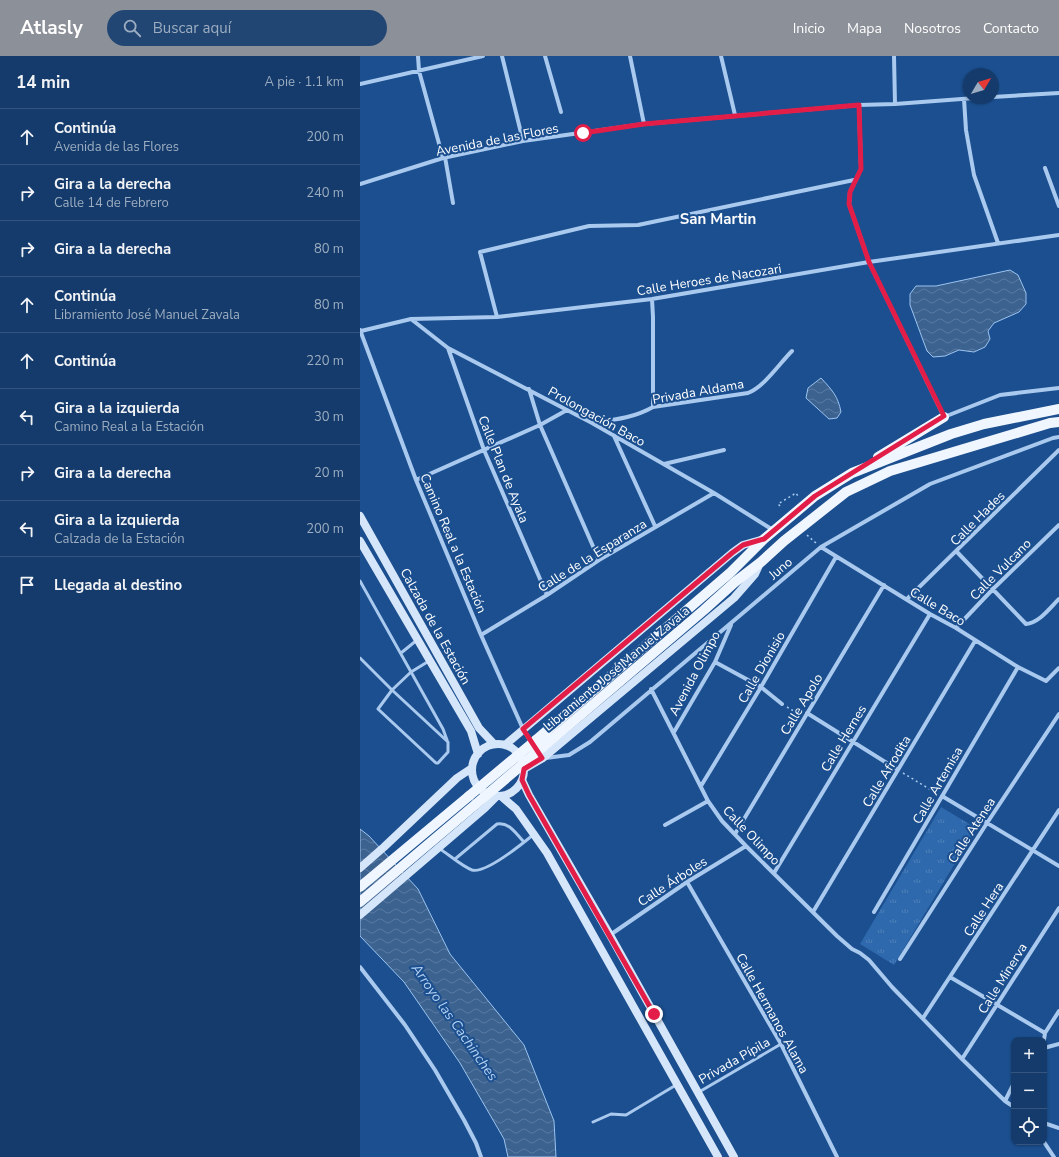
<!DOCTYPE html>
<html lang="es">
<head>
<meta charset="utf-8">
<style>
	:root { --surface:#143b6b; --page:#214673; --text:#f1f3f6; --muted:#9dadc1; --line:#33557e; --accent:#8c9099 }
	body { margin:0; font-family:"Nunito Sans",sans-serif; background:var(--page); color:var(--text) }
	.controls { position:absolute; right:12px; bottom:12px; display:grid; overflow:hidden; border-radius:8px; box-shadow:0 1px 3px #0004 }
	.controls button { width:36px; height:36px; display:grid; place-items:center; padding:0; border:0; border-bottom:1px solid var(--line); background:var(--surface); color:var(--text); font:20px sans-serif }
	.compass { position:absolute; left:603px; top:12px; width:36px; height:36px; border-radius:50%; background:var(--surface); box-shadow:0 1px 3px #0004; rotate:52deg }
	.stop { position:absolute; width:12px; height:12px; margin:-9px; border:3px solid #e11d48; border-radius:50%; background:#fff }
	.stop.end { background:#e11d48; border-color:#fff; box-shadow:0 1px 4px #0008 }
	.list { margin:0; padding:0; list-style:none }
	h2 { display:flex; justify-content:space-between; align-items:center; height:52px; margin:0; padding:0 16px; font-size:17px }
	h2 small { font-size:13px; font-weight:400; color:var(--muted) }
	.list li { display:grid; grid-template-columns:26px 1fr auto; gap:12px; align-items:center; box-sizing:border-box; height:56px; padding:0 16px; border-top:1px solid var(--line) }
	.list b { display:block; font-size:15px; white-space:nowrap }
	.list p { margin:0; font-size:13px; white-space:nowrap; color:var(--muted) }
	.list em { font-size:13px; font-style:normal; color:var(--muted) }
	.icon { flex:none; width:22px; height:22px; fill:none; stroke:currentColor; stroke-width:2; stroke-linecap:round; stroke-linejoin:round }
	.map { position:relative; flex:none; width:699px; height:1101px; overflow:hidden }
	header { display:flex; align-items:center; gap:24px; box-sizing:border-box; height:56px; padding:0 20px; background:var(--accent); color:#fff }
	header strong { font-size:19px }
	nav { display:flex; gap:22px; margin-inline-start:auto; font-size:14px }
	.search { width:280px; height:36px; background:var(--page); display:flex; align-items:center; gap:10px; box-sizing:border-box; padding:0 14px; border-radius:22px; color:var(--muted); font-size:15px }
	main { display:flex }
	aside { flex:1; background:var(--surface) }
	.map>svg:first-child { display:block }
	.grass { fill:url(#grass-tufts) }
	.water { fill:url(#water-waves); stroke:#9cc4f0 }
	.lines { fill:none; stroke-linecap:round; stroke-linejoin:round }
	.path { stroke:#a9c9ee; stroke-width:1.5; stroke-dasharray:2 3; stroke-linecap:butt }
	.lane { stroke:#a9c9ee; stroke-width:3 }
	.street { stroke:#a9c9ee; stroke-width:4 }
	.secondary { stroke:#d6e6fa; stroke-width:8 }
	.primary { stroke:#f0f6ff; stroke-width:10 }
	.primary-bridge { stroke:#f0f6ff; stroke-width:10 }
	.route { stroke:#e11d48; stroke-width:5 }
	.labels { text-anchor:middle; stroke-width:4; stroke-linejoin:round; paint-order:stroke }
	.street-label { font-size:13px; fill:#fff; stroke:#1b4f8f }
	.water-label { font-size:14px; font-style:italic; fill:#b5d3f5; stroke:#1b4f8f }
	.quarter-label { font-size:15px; font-weight:bold; fill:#fff; stroke:#1b4f8f }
</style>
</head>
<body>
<header>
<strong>Atlasly</strong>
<div class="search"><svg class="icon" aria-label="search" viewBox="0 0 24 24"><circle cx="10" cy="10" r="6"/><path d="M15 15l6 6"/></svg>Buscar aquí</div>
<nav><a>Inicio</a><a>Mapa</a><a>Nosotros</a><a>Contacto</a></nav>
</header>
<main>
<aside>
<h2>14 min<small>A pie · 1.1 km</small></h2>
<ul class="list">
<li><svg class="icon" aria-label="ahead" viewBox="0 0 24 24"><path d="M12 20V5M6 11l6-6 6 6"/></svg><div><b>Continúa</b><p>Avenida de las Flores</p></div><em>200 m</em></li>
<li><svg class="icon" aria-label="right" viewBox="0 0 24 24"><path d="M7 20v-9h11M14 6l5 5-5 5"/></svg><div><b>Gira a la derecha</b><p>Calle 14 de Febrero</p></div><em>240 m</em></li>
<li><svg class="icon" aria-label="right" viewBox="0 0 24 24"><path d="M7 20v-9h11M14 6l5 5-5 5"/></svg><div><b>Gira a la derecha</b></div><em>80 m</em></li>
<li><svg class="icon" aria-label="ahead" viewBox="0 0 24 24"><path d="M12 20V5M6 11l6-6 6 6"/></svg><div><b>Continúa</b><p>Libramiento José Manuel Zavala</p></div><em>80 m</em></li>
<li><svg class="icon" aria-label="ahead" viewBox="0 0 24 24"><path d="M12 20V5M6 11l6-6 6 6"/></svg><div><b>Continúa</b></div><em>220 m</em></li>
<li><svg class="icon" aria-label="left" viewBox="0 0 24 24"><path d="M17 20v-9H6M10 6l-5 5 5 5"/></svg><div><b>Gira a la izquierda</b><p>Camino Real a la Estación</p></div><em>30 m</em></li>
<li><svg class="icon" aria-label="right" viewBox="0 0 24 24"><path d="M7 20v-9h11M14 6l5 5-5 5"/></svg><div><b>Gira a la derecha</b></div><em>20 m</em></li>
<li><svg class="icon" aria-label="left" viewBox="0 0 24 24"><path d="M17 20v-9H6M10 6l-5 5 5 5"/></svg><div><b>Gira a la izquierda</b><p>Calzada de la Estación</p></div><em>200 m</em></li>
<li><svg class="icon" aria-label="arrive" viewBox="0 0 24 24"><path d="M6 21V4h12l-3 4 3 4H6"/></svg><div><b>Llegada al destino</b></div></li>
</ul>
</aside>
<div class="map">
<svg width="699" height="1101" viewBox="0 0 699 1101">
	<defs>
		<pattern id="grass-tufts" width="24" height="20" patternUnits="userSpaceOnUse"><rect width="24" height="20" fill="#2e69ad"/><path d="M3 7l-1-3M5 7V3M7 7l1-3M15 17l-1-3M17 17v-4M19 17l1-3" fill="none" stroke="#4d80b9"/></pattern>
		<pattern id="water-waves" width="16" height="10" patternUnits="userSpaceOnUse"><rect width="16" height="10" fill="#3c6290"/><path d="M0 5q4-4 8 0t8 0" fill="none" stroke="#597aa1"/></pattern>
	</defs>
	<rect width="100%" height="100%" fill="#1b4f8f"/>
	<path class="grass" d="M581 751 616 772 534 909 500 888Z"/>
	<path class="water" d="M650 214 658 219 666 237V248L659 256 634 267 628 275 630 283 625 291 614 296 599 294 585 300 573 301 567 295 550 249V238L556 230H576Z
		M461 322C472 334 478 340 481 356L477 362 469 363 446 342 448 332Z
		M0 773 9 780 58 833 90 898 164 989 194 1065 196 1101H148L144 1083 100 1007 44 926 0 880Z"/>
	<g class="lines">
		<path class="path" d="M420 450 418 448 436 437 439 442
			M447 479 456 487
			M427 651 432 654 440 656
			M543 717 576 737"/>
		<path class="lane" d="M0 525 83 673 87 684
			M41 597 57 584
			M0 602 32 634 51 616 69 605
			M32 634 88 686V696L78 707H76L18 653Z
			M80 793C88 798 103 811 112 814 125 818 162 788 173 779
			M95 803 137 768C150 766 156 778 164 786
			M339 1036 421 988
			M233 1066 251 1058 266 1059 316 1029"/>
		<path class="street" d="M58 0 59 15 83 102
			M142 0 163 85
			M185 0 201 56
			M270 0 284 68
			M361 0 375 59
			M534 0 535 48
			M0 28 123 0
			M633 41 699 37
			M604 43 606 74 614 119 638 187
			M499 49 501 113 490 136 489 148 509 206 584 361 640 339 699 332
			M85 101 93 147
			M685 112 699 150
			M0 128 83 102 163 85 284 68 499 49 535 48 615 42
			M292 243 293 261V351
			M137 261 120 196 229 170 278 169 494 124
			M51 263 88 292 232 367 354 437 413 474
			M0 274 56 424 121 579 163 673 171 686
			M1 275 51 263 137 261 292 243 509 206 699 179
			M88 292 124 394 187 539
			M169 333 180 369 239 504
			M232 367C253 364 274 362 293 351L388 337C405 330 419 308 432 295
			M254 380 295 470
			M304 408 364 394
			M56 424 180 369 207 354
			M461 491 570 558 596 572 658 611 686 625 699 612
			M597 496 666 568C679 567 690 552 699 543
			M547 543 699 394
			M596 572 633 533 699 469
			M121 579 187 539 239 504 354 437
			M355 606 401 631 422 648
			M291 633 348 745 362 765 386 790 477 880 492 893 500 897 509 904 532 931 602 1003 645 1045 654 1051
			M447 657 538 714
			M314 676 355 606 371 569
			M186 702 209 699 230 686 461 491 570 428 693 382 699 381
			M341 730 401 631 476 501
			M582 740 699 810
			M305 769 348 745
			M375 778 524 529
			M414 817 570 558
			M327 826 421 988 477 1101
			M453 856 615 585
			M514 856 658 611
			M250 879 327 826 386 790
			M540 903 627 767 699 658
			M0 911 45 969 75 1014 104 1064 116 1087 121 1101
			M590 921 685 977
			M563 962 699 754
			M684 984 685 977 699 955
			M684 992 699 988
			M602 1003 699 852
			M645 1045 654 1027
			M684 1067 699 1072
			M684 1086 694 1101"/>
		<path class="secondary" d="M0 460 119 672 134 688
			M0 485 111 675 118 698
			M112 714a26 26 0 1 1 52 0a26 26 0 1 1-52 0Z
			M145 689 372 497 383 489 404 483
			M164 713 183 702 374 542 395 518 400 507
			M162 724 169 739 250 879 374 1101
			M142 741 156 753 187 797 358 1101
			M0 812 24 791 97 722 112 712
			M0 859 125 752 136 741"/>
		<path class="primary" d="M518 401 584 361
			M176 684 371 516 404 483 455 440 492 417 591 378 624 368 699 353
			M183 691 344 554 375 526 401 506 424 485 486 436 530 415 690 367 699 366
			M0 831 109 740
			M0 846 116 748"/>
		<path class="primary-bridge" d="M109 740 176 684
			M116 748 183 691"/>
	</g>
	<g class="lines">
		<path class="route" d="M223 77 284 68 499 49 501 113 490 136 489 148 509 206 584 360 455 440 404 483 383 489 372 497 163 673 182 702 164 713 162 724 169 739 294 958"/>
	</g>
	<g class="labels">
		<g class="street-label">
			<text transform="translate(137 83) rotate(-11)" y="5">Avenida de las Flores</text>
			<text transform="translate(349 223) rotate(-9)" y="5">Calle Heroes de Nacozari</text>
			<text transform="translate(338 335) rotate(-10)" y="5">Privada Aldama</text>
			<text transform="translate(237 360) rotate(29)" y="5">Prolongación Baco</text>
			<text transform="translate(144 413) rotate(68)" y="5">Calle Plan de Ayala</text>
			<text transform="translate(617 462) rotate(-45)" y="5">Calle Hades</text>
			<text transform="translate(94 487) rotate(67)" y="5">Camino Real a la Estación</text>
			<text transform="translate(232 499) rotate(-32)" y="5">Calle de la Esparanza</text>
			<text transform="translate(420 512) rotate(-41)" y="5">Juno</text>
			<text transform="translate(640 513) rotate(-45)" y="5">Calle Vulcano</text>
			<text transform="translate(578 550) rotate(31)" y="5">Calle Baco</text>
			<text transform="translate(76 570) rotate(61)" y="5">Calzada de la Estación</text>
			<text transform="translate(401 611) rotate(-60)" y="5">Calle Dionisio</text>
			<text transform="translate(256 612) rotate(-40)" y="5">Libramiento José Manuel Zavala</text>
			<text transform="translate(334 617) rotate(-62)" y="5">Avenida Olimpo</text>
			<text transform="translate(441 648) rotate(-59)" y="5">Calle Apolo</text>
			<text transform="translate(483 682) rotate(-59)" y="5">Calle Hernes</text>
			<text transform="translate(526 715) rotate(-59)" y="5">Calle Afrodita</text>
			<text transform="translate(577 729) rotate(-60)" y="5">Calle Artemisa</text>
			<text transform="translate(611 774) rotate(-57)" y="5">Calle Atenea</text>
			<text transform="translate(392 779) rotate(46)" y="5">Calle Olimpo</text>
			<text transform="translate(312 825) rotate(-33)" y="5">Calle Árboles</text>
			<text transform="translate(623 853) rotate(-57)" y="5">Calle Hera</text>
			<text transform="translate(642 922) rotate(-58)" y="5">Calle Minerva</text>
			<text transform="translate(413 957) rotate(61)" y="5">Calle Hermanos Alama</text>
			<text transform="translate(374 1004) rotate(-30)" y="5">Privada Pípila</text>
		</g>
		<g class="water-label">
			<text transform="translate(95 966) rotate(55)" y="5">Arroyo las Cachinches</text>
		</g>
		<g class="quarter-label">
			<text x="358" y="168">San Martin</text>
		</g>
	</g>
</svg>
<div class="controls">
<button>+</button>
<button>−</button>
<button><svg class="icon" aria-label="locate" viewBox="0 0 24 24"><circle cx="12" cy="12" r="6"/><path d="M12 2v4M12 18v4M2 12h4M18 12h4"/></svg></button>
</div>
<svg class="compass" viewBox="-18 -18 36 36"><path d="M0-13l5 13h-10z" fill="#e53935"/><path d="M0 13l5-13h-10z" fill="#9dadc1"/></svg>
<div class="stop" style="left:223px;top:77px"></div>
<div class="stop end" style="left:294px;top:958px"></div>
</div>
</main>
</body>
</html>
